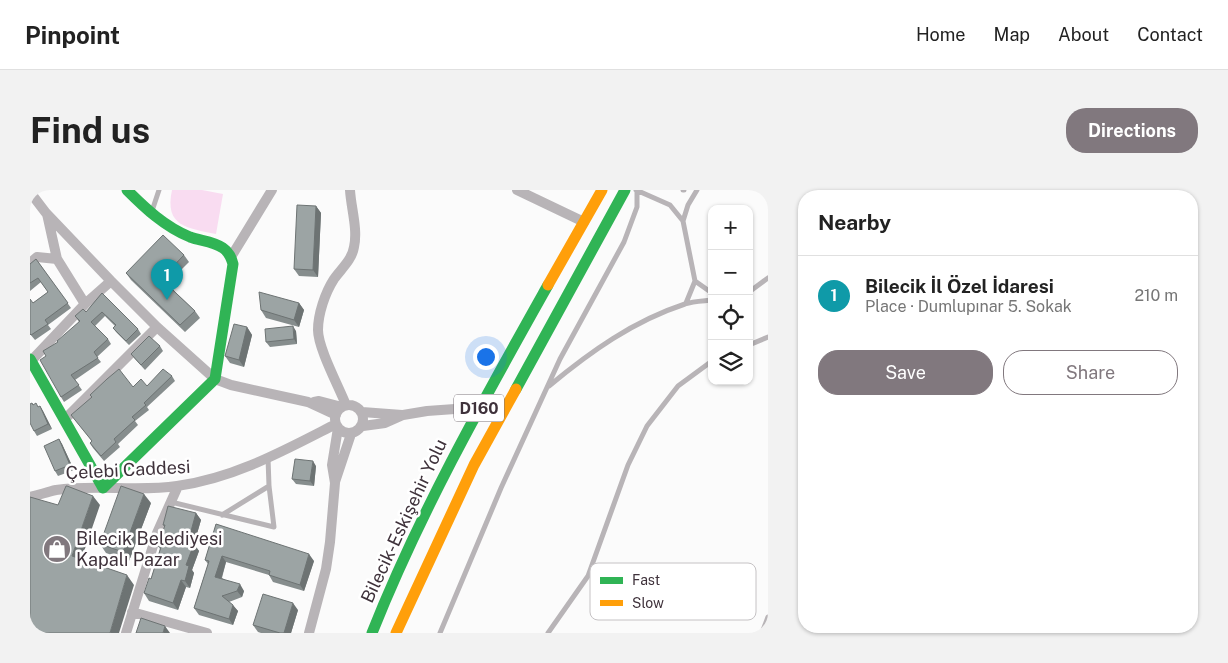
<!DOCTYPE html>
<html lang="en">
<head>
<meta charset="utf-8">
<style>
	:root { --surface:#fff; --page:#f2f2f2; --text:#222; --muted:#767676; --line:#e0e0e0; --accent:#81787e }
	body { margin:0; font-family:"Public Sans",sans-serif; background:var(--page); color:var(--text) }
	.controls { position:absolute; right:15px; top:15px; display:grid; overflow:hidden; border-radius:10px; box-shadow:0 1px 4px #0004 }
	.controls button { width:45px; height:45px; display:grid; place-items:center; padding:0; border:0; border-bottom:1px solid var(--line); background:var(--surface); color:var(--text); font:25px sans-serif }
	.you { position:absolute; left:455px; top:166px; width:18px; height:18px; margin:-12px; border:4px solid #fff; border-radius:50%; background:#1a73e8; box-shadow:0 0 0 8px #1a73e833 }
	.badge { display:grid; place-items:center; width:32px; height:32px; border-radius:50%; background:var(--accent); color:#fff; font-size:16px; font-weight:700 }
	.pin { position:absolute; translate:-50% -41px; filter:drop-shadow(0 1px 2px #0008) }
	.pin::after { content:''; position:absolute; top:26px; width:18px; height:15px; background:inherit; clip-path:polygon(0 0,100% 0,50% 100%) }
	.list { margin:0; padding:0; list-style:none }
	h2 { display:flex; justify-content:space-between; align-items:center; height:65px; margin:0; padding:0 20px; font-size:21px }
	h2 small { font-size:16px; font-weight:400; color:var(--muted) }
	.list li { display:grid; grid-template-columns:32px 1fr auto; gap:15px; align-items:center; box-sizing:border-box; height:80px; padding:0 20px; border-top:1px solid var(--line) }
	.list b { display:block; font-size:19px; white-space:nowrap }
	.list p { margin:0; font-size:16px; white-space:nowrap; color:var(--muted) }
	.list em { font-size:16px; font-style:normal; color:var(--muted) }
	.actions { display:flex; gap:10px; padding:15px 20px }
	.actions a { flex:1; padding:11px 0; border:1px solid var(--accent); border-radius:20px; text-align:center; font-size:18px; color:var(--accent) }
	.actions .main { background:var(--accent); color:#fff }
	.icon { flex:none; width:28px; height:28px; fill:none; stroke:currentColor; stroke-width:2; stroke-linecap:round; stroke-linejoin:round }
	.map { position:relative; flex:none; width:738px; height:443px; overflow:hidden; border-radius:20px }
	header { display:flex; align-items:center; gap:30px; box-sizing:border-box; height:70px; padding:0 25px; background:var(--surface); border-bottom:1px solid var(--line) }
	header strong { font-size:24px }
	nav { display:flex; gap:28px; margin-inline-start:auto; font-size:18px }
	.intro { display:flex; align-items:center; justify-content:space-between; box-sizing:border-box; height:120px; padding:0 30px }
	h1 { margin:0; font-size:35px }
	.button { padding:12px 22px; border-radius:20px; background:var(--accent); color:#fff; font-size:18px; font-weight:700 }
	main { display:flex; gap:30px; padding:0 30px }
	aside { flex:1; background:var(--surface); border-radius:20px; box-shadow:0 1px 4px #0004 }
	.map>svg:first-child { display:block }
	.green { fill:#f9dcf1 }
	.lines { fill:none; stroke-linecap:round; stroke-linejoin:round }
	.lane { stroke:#b8b4b7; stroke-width:5 }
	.street { stroke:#b8b4b7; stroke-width:10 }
	.fast { stroke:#30b455; stroke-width:11 }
	.slow { stroke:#ff9f0a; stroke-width:11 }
	.wall { fill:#868d8d }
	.shaded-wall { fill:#6d7373 }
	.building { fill:#9ca4a4; stroke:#6d7373 }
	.labels { text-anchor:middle; stroke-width:5; stroke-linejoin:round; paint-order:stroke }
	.shield { fill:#fff; stroke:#797076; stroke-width:1 }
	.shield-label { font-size:16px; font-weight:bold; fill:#3f323b }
	.street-label { font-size:18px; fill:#3f323b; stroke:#fff }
	.poi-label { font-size:18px; fill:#3f323b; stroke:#fff; text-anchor:start }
	.key { fill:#fff; stroke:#c5c2c4; stroke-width:1 }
	.key-label { font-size:14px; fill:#3f323b }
</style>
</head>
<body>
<header>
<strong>Pinpoint</strong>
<nav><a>Home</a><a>Map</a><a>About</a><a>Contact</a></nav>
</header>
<div class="intro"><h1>Find us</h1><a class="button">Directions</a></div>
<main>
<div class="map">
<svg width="738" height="443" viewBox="0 0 738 443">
	<rect width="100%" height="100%" fill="#fbfbfb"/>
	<path class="green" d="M142 0H172L193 4 186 44C158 38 134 37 142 0Z"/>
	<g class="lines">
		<path class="lane" d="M606 0 640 15 653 31
			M653 0H654
			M667 0 658 15 653 31 665 91 682 103
			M122 21 129 0
			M719 102 738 88
			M656 113 665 91
			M719 155 738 147
			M519 196C560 162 603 131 655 114 663 111 673 111 682 110
			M141 312 244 337 239 296 238 268
			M192 325 239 296
			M410 443 471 298 530 169 594 52 607 17V1
			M518 443 558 386 598 275 617 236 648 196 682 171
			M732 443 738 427"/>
		<path class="street" d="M487 0 554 32
			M0 2 16 23 81 91 127 137 185 189 201 195 278 212 306 225
			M17 24 27 69 55 114
			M201 67 242 0
			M0 73 7 67 27 69
			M1 171 55 114 81 91
			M284 212 289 211 312 217
			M305 229a14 14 0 1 1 28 0a14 14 0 1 1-28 0Z
			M316 215C309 197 288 158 288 140 288 124 295 103 304 89 311 79 322 70 324 57 328 39 321 18 320 0
			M332 222 372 225
			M35 229 127 137
			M333 236 355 233 373 225 397 221 425 219 453 212
			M305 292 321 244
			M0 307C9 305 17 302 26 300 66 294 107 302 147 296 205 288 255 260 306 234
			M102 422 177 443
			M96 443 127 343 148 296
			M279 443 296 379 300 352 305 293 302 275 308 238"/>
		<path class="fast" d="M0 169 73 298 185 189 203 74C201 67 199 62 193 58 183 51 171 51 160 47 135 37 115 18 97 0
			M486 199 595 0
			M342 443C390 322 454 209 518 95"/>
		<path class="slow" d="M518 95 572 0
			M366 443 444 275 486 199"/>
	</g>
	<path class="wall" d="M286 16 291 23 288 87 269 86 264 79Z
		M154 65 159 72 137 94 165 121 170 128 155 142 101 90 96 83Z
		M6 69 41 118 18 135 21 139 5 150 0 144 3 113 18 102 11 92 0 101V74Z
		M72 103 108 139 111 144 99 155 86 142 83 138 85 136 75 126 65 136 78 149 81 154 67 167 71 172 45 190 52 200 34 212 31 207 16 166 28 152 49 132 45 126 56 122Z
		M269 113 274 120 269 137 236 128 231 120Z
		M217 137 222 145 214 177 200 173 195 166Z
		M266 141 267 154 240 157 236 152Z
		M130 156 133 161 115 180 105 169 101 164Z
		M142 186 145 191 117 217 119 220 105 231 108 235 88 254 90 257 74 271 63 258 60 253 62 251 41 225 103 197 117 196Z
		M2 213 3 215 9 217 10 216 13 221 22 239 7 246 4 241Z
		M29 249 32 254 44 280 28 286 25 281Z
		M286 276 284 296 266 294 262 289Z
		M121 313 99 371 76 363 70 354Z
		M166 323 171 330 164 354 169 361 162 380 164 383 160 398 156 397 148 420 119 411 114 403 121 389 130 359 128 356 135 337 133 335Z
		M186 334 284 371 274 401 243 392 239 385 196 372 192 388 214 401 212 407 199 412 208 421 203 435 169 425 164 418 178 374 175 370Z
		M268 420 261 443H231L228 442 223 435Z"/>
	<path class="shaded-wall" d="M286 16 291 23 288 87 283 80Z
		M269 113 274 120 269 137 264 130Z
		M263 136 266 141 267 154 264 149Z
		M217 137 222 145 214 177 209 170Z
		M10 216 13 221 22 239 18 234Z
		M29 249 32 254 44 280 40 275Z
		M283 271 286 276 284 296 280 291Z
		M114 304 121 313 99 371 93 362Z
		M63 306 70 315 49 376 42 366Z
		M166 323 171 330 164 354 169 361 162 380 164 383 160 398 155 391 158 352Z
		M279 364 284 371 274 401 270 395Z
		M192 366 196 372 190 393 185 387Z
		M97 385 104 395 89 443H80Z
		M151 390 156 397 148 420 143 413Z
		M210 394 214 401 212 407 207 401Z
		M263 413 268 420 261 443H254Z
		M203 415 208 421 203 435 199 429Z
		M135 436 140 443H133Z"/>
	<path class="building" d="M267 15 286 16 283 80 264 79Z
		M133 45 154 65 131 89 165 121 150 135 96 83Z
		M6 69 38 113 15 130 18 134 1 145 0 144V109L3 113 18 102 8 88 0 93V74Z
		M229 102 269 113 264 130 231 120Z
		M72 103 108 139 96 151 83 138 86 135 72 122 61 132 78 149 64 162 68 168 41 185 49 195 31 207 10 170 16 166 13 161 28 152 27 151 50 131 45 126 53 119 56 122Z
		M204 134 217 137 209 170 195 166Z
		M263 136 264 149 236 152 235 139Z
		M119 146 130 156 111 175 101 164Z
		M89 179 103 197 111 189 117 196 133 179 142 186 114 213 116 215 102 227 105 230 84 249 86 252 71 266 60 253 62 251 41 225 62 207 60 205 77 189Z
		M2 213 3 215 6 213 8 217 10 216 18 234 4 241 0 233V214Z
		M29 249 40 275 25 281 14 256Z
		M265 269 283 271 280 291 262 289Z
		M36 296H37L63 306 42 366 97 385 80 443H0V307L28 315Z
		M91 296 114 304 93 362 70 354Z
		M138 316 166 323 158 352 164 354 156 375 159 376 155 391 151 390 143 413 114 403 119 388 121 389 131 357 128 356 135 335H133Z
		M186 334 279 364 270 395 239 385 240 381 192 366 185 387 210 394 207 401 192 406 203 415 199 429 164 418 179 371 175 370Z
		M233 404 263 413 254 443H250L223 435Z
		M111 428 135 436 133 443H106Z"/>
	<defs>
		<symbol id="shop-disc" viewBox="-11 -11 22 22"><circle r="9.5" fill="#81787e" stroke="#fff"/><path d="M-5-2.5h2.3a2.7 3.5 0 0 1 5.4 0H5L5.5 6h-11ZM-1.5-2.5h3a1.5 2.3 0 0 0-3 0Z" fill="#fff"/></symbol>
	</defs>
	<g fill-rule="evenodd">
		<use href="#shop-disc" x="11" y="343" width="32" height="32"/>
	</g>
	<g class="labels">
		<rect class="shield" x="424" y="204.5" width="50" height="27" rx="4"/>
		<g class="shield-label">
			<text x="449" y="224">D160</text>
		</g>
		<g class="street-label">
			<text transform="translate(98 280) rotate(-3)" y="6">Çelebi Caddesi</text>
			<text transform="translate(374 331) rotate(-65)" y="6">Bilecik-Eskişehir Yolu</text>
		</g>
		<g class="poi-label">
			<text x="46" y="355">Bilecik Belediyesi<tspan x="46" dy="21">Kapalı Pazar</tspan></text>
		</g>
	</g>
	<rect x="560" y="373" width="166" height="57" rx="8" class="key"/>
	<rect x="570" y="387" width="23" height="7" fill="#30b455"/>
	<rect x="570" y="410" width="23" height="6" fill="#ff9f0a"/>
	<g class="key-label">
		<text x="602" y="395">Fast</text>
		<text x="602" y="418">Slow</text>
	</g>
</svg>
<div class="controls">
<button>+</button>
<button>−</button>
<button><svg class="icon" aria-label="locate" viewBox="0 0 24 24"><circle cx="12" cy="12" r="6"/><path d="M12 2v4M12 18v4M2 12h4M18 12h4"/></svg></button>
<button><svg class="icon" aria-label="layers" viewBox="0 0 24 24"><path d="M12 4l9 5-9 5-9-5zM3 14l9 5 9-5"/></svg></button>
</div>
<div class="you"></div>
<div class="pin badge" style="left:137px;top:110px;background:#0f9aa8">1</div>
</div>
<aside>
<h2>Nearby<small></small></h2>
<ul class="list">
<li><span class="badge" style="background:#0f9aa8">1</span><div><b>Bilecik İl Özel İdaresi</b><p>Place · Dumlupınar 5. Sokak</p></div><em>210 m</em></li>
</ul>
<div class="actions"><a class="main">Save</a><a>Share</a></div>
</aside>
</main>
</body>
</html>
